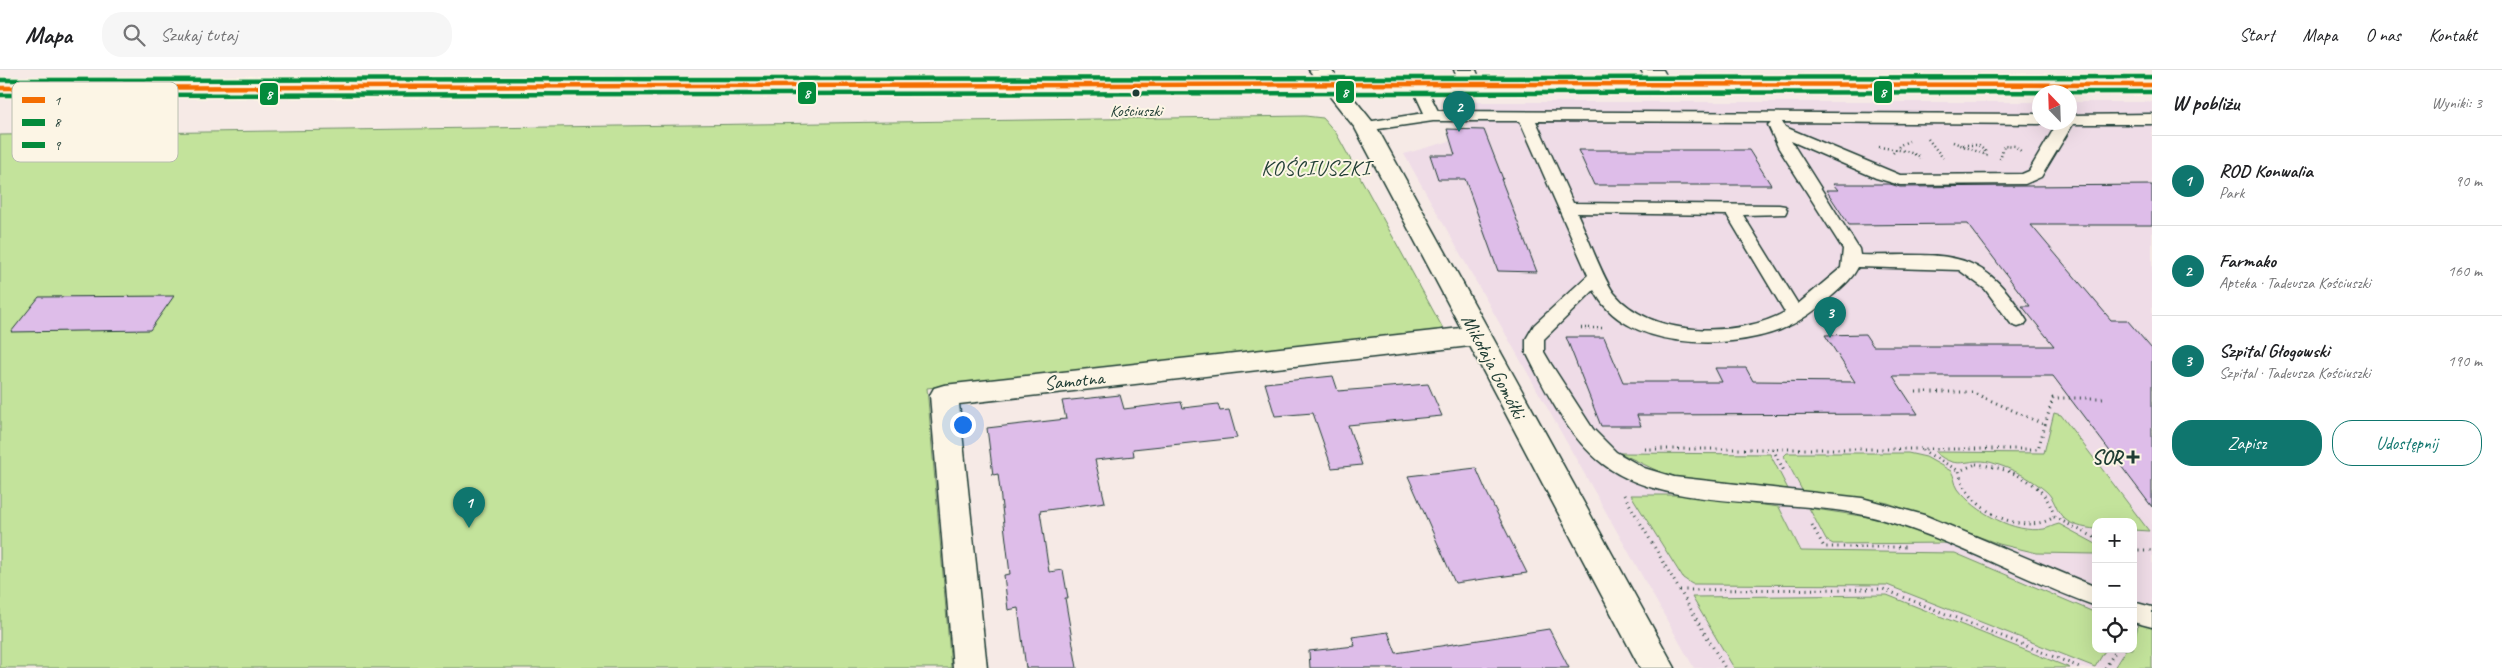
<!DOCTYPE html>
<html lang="pl">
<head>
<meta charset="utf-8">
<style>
	:root { --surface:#fff; --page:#f6f6f6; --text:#202124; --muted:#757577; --line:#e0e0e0; --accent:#0f766e }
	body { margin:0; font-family:Caveat,sans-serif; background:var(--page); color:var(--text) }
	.controls { position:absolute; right:15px; bottom:15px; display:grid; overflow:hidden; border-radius:10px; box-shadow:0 5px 20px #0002 }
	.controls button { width:45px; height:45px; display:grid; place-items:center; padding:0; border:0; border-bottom:1px solid var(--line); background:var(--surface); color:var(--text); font:25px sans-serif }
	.compass { position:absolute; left:2032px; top:15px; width:45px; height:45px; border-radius:50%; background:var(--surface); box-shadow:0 5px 20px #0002; rotate:337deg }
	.you { position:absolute; left:962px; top:354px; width:18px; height:18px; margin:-12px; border:4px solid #fff; border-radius:50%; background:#1a73e8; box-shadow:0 0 0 8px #1a73e833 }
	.badge { display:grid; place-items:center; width:32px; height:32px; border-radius:50%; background:var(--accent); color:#fff; font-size:16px; font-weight:700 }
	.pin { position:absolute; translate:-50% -41px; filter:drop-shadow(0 1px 2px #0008) }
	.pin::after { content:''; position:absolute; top:26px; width:18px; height:15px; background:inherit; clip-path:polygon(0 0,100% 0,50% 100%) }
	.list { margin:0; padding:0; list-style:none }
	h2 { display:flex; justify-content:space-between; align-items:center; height:65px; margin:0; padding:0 20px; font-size:21px }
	h2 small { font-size:16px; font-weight:400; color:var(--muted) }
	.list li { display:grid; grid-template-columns:32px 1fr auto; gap:15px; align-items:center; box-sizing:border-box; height:90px; padding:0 20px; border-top:1px solid var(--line) }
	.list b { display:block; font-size:19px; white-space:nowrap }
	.list p { margin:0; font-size:16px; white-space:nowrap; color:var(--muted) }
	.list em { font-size:16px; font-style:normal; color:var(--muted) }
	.actions { display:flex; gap:10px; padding:15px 20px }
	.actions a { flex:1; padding:11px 0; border:1px solid var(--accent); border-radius:20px; text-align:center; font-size:18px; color:var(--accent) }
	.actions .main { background:var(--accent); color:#fff }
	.icon { flex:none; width:28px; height:28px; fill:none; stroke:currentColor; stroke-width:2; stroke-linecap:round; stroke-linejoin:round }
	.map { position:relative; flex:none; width:2152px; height:598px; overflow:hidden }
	header { display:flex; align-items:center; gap:30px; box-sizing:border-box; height:70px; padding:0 25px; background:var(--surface); border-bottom:1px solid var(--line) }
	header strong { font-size:24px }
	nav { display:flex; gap:28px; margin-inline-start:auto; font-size:18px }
	.search { width:350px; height:45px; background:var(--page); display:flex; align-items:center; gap:12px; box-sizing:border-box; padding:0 18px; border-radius:20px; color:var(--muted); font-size:19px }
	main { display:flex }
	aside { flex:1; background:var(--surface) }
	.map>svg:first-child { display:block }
	.built { fill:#efdce7; fill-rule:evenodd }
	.green { fill:#c3e39b; stroke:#719068 }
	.building { fill:#debde9; stroke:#1f3d34 }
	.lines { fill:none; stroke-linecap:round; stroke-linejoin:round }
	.service-casing { stroke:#1f3d34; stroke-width:3 }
	.minor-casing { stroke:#1f3d34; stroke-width:3 }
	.tertiary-casing { stroke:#1f3d34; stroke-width:3 }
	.path-far1 { stroke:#1f3d34; stroke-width:2.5; stroke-dasharray:1 3; stroke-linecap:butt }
	.path { stroke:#1f3d34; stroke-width:3; stroke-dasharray:1 4.5; stroke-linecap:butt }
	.service { fill:#fcf5e5; fill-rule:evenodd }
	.minor { fill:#fcf5e5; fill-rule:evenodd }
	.tertiary { fill:#fcf5e5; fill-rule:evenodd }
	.bus-1-casing { stroke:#fcf5e5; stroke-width:8 }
	.bus-2-casing { stroke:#fcf5e5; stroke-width:8 }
	.bus-3-casing { stroke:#fcf5e5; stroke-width:8 }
	.bus-1 { stroke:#f46d01; stroke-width:4.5 }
	.bus-2 { stroke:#048b3c; stroke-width:4.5 }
	.bus-3 { stroke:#048b3c; stroke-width:4.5 }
	.bus-dot { fill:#1f3d34; stroke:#fcf5e5; stroke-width:2 }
	.labels { text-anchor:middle; stroke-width:4; stroke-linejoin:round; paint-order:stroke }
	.far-bus-label { font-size:16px; fill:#1f3d34; stroke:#fcf5e5 }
	.street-label { font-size:20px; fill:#1f3d34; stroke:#fcf5e5 }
	.poi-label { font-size:20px; font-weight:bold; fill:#1f3d34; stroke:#fcf5e5; text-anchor:end }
	.neighbourhood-label { font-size:21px; letter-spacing:1px; fill:#1f3d34; stroke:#fcf5e5 }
	.key { fill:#fcf5e5; stroke:#babeb0; stroke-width:1 }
	.key-label { font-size:14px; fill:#1f3d34 }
	.line-badge { stroke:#fcf5e5; stroke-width:2 }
	.badge-label { font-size:14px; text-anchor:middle; font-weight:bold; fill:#fff }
</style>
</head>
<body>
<header>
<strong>Mapa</strong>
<div class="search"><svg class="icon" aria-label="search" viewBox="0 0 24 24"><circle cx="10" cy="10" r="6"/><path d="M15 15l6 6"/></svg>Szukaj tutaj</div>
<nav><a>Start</a><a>Mapa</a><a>O nas</a><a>Kontakt</a></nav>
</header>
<main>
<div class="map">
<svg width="2152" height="598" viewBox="0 0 2152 598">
	<rect width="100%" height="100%" fill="#f6eae6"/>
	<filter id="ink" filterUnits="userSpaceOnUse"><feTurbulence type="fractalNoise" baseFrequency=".02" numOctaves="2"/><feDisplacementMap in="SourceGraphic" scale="10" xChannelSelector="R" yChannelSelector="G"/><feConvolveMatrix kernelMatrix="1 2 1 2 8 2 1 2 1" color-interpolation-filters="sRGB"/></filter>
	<g filter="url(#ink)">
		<path class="built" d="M1457 32H2039L2040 52H2070V32H2152V598H1694L1404 84 1450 71 1447 59H1468ZM2096 452H2133V579H2096Z"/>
		<path class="green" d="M1305 46 1323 48 1336 63 1446 264 927 318 951 598H0V65Z
			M2054 343 2061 345 2149 461 2133 460V452H2096V459C2084 458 2068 455 2061 445 2055 438 2055 430 2047 422 2032 409 2015 400 1996 394 1969 384 1960 404 1935 382L2044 383Z
			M1620 383 1770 384 1788 419 1678 407 1662 403Z
			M1787 383H1908L1926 387 1951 401C1955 407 1954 413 1958 419 1975 442 2015 464 2044 459 2049 458 2054 455 2059 454L2096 474V484L2037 483 1999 474 1888 433 1868 429 1803 422 1784 386Z
			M1631 425H1683L1779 437 1801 481 1955 483 2096 543V579H2106L2095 597 1887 515 1692 514 1683 508Z
			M1809 438 1887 450 1951 473 1833 474 1826 470Z
			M1887 525 2070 598H1734L1692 527Z
			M2138 552 2152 557V598H2114L2126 579H2133C2133 569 2138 562 2138 552Z"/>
		<path class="building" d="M1447 59 1484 60 1503 109H1501L1537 202 1498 201 1465 109H1438L1430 85H1455Z
			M1578 80H1749L1771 115H1594Z
			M1833 114H1890L1900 117 2152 115V155H2031L2111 250H2127L2152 279V437L2053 306H1893L1918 344 1637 345 1641 356H1601L1566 267H1604L1623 312H1722L1715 298H1746L1753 311 1855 312 1825 265 1865 264 1873 276H2054L2022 236H2030L1968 154 1849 155 1826 120H1838Z
			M174 226 150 260 11 262 39 227Z
			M1333 306 1338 321 1428 314 1442 346 1348 355 1362 395 1332 398 1313 343 1275 346 1265 313Z
			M1120 325 1124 339 1181 332 1183 338 1218 334 1220 341 1229 340 1237 368 1133 379 1134 386 1095 390 1105 432 1040 441 1049 502 1063 500 1068 528H1065L1077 598H1026L1018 538 1008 540 1004 505 1010 504 998 404 993 405 987 358 1066 349 1062 331Z
			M1476 398 1487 423 1527 503 1455 513 1408 406Z
			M1549 559 1569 598H1310L1309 581 1355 576 1352 567 1388 562 1396 583Z"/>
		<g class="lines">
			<defs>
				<path id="service" d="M1418 11 1425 15 1438 41 2040 44V52H2044L2040 54 1782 52 1785 57 1900 105 2022 104 2029 101 2058 52H2070V45L2152 44V54H2073L2041 107 2025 114 1900 115 1876 108 1791 71 1859 179 1860 185C1941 187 1980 171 2027 251L2024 255 2018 257 2012 255 1985 219 1959 200 1858 197C1852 209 1843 216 1833 225 1818 239 1800 252 1780 260 1725 281 1623 280 1594 220L1544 269V282L1551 294 1593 359 1616 382 1644 398 1674 407 1862 428 1924 445 2096 517V536C2017 508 1945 464 1864 445 1787 427 1665 442 1603 394 1568 367 1545 320 1526 282V269L1534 255 1588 205 1520 51H1433L1365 61 1360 59 1357 56 1360 53 1424 43 1411 15ZM1536 51 1771 52 1768 55 1778 77 1843 179 1841 198 1798 234 1743 145 1785 144 1787 140 1785 136 1779 135 1573 133ZM1577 143 1727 145 1785 242C1739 268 1650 268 1614 223 1602 207 1587 164 1577 143Z
					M2133 532 2152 537V557L2133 552Z"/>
				<path id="minor" d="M1309 0H1331L1376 56 1675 598H1640L1470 276 959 334 987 598H953L930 325 934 318 944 315 1461 258 1355 58Z
					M1454 0H1476L1482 15 1479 20 1471 21 1463 20Z
					M1641 0H1663L1671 14 1668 19 1660 20 1652 19Z"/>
				<path id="tertiary" d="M1447 8 2152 9V21L1447 20 0 24V12Z"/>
			</defs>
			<use href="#service" class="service-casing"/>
			<use href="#minor" class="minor-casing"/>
			<use href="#tertiary" class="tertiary-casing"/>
			<path class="path-far1" d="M1928 69 1943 88
				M1953 72 1989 86
				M1963 75H1978L1985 81V85
				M1879 77 1906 81 1919 86 1920 89
				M1893 83 1900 75 1909 71
				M2000 89 2004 75 2015 76 2021 81
				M1581 258H1602"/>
			<path class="path" d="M1916 322H1972L2045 355
				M1645 379H2038L2053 328H2106
				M1773 379 1785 403
				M1922 380 1959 401
				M1976 394C2009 398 2046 411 2054 447 2021 468 1965 438 1959 401Z
				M1624 425 1725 598
				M2054 447 2096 468
				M1812 455 1824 477H1905
				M2133 480H2152
				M1680 520 1883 519 2082 598
				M2105 598 2117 579"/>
			<use href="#service" class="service"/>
			<use href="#minor" class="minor"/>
			<use href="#tertiary" class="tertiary"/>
			<defs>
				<path id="bus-1" d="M0 18 1447 14 2152 15"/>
				<path id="bus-2" d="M0 25 2152 22"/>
				<path id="bus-3" d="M0 10 2152 7"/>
			</defs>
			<use href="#bus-1" class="bus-1-casing"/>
			<use href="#bus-2" class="bus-2-casing"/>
			<use href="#bus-3" class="bus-3-casing"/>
			<use href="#bus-1" class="bus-1"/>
			<use href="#bus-2" class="bus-2"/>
			<use href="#bus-3" class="bus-3"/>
		</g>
	</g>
	<g class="bus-dot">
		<circle cx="1136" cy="23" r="4.5"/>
		<path d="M2130.5 379.5h5v5h5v5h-5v5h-5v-5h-5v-5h5z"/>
	</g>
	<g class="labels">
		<g class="far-bus-label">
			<text x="1136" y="46">Kościuszki</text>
		</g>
		<g class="street-label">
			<text transform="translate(1494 296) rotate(62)" y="7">Mikołaja Gomółki</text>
			<text transform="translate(1074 310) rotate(-6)" y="7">Samotna</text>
		</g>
		<g class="poi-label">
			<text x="2122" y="394">SOR</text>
		</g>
		<g class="neighbourhood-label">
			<text x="1316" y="105">KOŚCIUSZKI</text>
		</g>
	</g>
	<rect x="12" y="12" width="166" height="80" rx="8" class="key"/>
	<rect x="22" y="27" width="23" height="6" fill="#f46d01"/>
	<rect x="22" y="49" width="23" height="7" fill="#048b3c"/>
	<rect x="22" y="72" width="23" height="6" fill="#048b3c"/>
	<g class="key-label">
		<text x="54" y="35">1</text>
		<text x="54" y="57">8</text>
		<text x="54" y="80">9</text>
	</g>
	<g class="line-badge">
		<rect x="1873" y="10" width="20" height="24" rx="5" fill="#048b3c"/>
		<rect x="1335" y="10" width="20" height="24" rx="5" fill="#048b3c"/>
		<rect x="797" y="11" width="20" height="24" rx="5" fill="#048b3c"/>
		<rect x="259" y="12" width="20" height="24" rx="5" fill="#048b3c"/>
	</g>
	<g class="badge-label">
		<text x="1883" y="27">8</text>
		<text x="1345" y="27">8</text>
		<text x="807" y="28">8</text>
		<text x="269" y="29">8</text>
	</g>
</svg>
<div class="controls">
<button>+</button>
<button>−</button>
<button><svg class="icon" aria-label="locate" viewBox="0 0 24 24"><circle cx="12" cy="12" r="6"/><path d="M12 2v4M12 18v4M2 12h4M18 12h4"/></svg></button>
</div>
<svg class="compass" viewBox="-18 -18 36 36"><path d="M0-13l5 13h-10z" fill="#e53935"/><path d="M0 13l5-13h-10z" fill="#757577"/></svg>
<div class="you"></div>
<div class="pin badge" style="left:469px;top:458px">1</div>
<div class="pin badge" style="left:1459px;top:62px">2</div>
<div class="pin badge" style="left:1830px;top:268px">3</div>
</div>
<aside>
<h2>W pobliżu<small>Wyniki: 3</small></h2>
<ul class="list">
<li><span class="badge">1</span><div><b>ROD Konwalia</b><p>Park</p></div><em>90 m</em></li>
<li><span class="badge">2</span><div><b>Farmako</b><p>Apteka · Tadeusza Kościuszki</p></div><em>160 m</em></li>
<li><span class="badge">3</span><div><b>Szpital Głogowski</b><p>Szpital · Tadeusza Kościuszki</p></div><em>190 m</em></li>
</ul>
<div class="actions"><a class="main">Zapisz</a><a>Udostępnij</a></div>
</aside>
</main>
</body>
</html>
